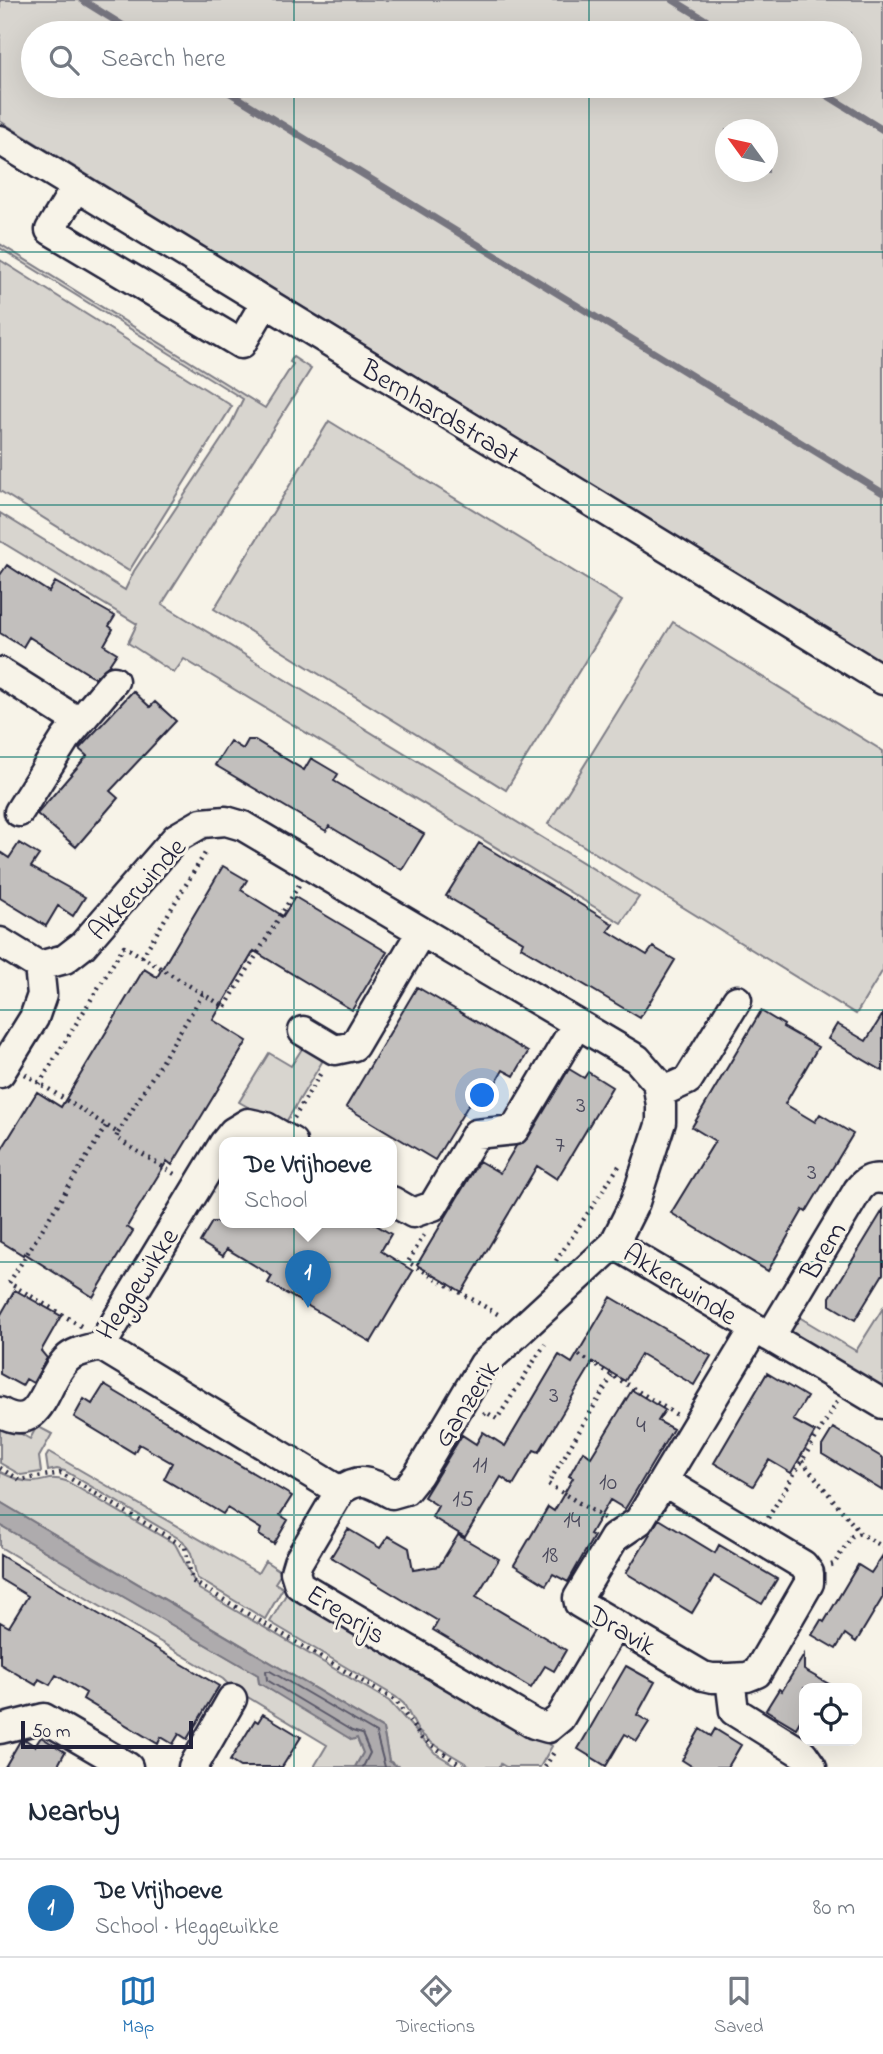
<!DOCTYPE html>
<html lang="en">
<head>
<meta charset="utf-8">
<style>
	:root { --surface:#fff; --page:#f2f2f3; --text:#1f2937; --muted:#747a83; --line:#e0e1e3; --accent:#1f6fb2 }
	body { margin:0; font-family:"Indie Flower",sans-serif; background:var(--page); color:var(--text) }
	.controls { position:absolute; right:21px; bottom:21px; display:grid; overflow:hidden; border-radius:14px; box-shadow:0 7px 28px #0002 }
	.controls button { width:63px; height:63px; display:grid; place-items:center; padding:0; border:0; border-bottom:2px solid var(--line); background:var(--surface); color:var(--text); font:35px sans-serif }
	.compass { position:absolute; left:715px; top:119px; width:63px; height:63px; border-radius:50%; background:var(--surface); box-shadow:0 7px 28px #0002; rotate:303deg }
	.scale { position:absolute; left:21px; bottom:18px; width:172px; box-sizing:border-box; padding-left:7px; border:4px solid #22223b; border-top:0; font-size:19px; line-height:24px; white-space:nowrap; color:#22223b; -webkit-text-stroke:5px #f7f3e8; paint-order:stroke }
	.you { position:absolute; left:483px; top:1096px; width:24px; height:24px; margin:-18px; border:5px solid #fff; border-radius:50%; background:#1a73e8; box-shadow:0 0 0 10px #1a73e833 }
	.badge { display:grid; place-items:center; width:46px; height:46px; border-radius:50%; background:var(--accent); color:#fff; font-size:23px; font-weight:700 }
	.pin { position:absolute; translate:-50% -58px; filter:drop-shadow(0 2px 4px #0008) }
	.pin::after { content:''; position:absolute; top:37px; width:24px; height:21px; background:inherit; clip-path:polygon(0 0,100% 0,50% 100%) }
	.popup { position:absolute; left:219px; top:1137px; width:178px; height:91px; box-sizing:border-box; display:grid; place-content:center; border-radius:14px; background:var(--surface); filter:drop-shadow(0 2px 5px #0005); font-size:23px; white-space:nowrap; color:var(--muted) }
	.popup b { font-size:26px; color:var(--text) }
	.popup::after { content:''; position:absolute; left:50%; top:100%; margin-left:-14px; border:14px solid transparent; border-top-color:var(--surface) }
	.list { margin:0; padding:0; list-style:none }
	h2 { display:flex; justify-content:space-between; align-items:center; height:91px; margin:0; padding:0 28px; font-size:30px }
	h2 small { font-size:23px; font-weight:400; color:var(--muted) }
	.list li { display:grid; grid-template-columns:46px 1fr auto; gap:21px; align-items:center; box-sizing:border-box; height:98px; padding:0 28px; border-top:2px solid var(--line) }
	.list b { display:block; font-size:26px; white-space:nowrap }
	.list p { margin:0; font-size:23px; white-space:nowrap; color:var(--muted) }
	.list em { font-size:23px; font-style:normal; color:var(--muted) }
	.icon { flex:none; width:38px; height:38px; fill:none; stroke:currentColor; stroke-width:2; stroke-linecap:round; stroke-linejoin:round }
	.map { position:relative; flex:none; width:883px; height:1767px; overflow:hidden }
	.search { position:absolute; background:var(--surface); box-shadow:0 7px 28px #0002; left:21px; right:21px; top:21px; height:77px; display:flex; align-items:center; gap:18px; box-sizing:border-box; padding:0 24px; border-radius:38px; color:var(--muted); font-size:26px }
	.sheet { height:189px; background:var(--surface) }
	nav { display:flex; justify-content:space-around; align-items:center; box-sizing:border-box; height:98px; border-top:2px solid var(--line); background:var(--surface); font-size:19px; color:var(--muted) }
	nav a { display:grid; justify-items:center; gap:4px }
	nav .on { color:var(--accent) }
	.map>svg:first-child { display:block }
	.green { fill:#d8d5cf; stroke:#7d7c85; stroke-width:2; fill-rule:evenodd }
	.water { fill:#aeabad; stroke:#76747f; stroke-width:2 }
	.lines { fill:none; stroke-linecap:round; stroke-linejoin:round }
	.shore { stroke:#5a5969; stroke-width:2 }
	.stream { stroke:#76747f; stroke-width:7 }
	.building { fill:#c2bfbd; stroke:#22223b; stroke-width:2 }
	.minor-casing { stroke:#22223b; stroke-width:33 }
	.path { stroke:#22223b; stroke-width:4.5; stroke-dasharray:2 5; stroke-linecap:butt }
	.minor { stroke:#f7f3e8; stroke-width:28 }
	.grid { fill:none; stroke:#0f766e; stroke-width:2; stroke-opacity:0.55 }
	.labels { text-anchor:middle; stroke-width:6; stroke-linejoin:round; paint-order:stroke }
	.number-label { font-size:24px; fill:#4a495c }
	.street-label { font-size:28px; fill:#22223b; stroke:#f7f3e8 }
</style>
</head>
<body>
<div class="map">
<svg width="883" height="1767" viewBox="0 0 883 1767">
	<rect width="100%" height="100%" fill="#f7f3e8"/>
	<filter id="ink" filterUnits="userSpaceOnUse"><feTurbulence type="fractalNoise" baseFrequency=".0143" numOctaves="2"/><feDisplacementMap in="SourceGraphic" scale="14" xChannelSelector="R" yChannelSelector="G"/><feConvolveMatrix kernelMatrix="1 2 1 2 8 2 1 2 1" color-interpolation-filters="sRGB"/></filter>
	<g filter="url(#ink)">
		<path class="green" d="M0 0H883V664L0 121ZM33 33H850V86H33ZM726 130H768V172H726Z
			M0 244 265 408 293 364 290 362 293 357 311 369 162 604 639 897 621 923 184 659 174 673 128 643 137 624 0 541V513L125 590 134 571 229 428 243 399 0 248Z
			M0 260 232 406 129 571 0 491Z
			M329 421 622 601 506 790 214 609Z
			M673 622 883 751V970L856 1014 548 824Z
			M305 1044 318 1052 322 1062 286 1122 276 1123 239 1102 269 1053 291 1066Z
			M883 1308V1392L782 1332 794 1314 856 1351Z
			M0 1422 30 1439 37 1426 52 1434 39 1457 41 1472 21 1475 0 1463Z
			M49 1452 258 1573 265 1561 282 1572 275 1583 283 1588 265 1619 197 1578 191 1553 183 1541 65 1471 57 1469 48 1471 46 1457Z
			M0 1472C10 1477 21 1482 33 1482 48 1481 48 1476 66 1481L175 1544C184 1560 189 1574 199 1589L389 1701 435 1753 458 1767H399L389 1761 383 1729 0 1502Z
			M0 1525 258 1675 259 1683 357 1738 363 1753 355 1767H314L327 1745 231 1687 223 1679 0 1547Z
			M288 1591 552 1746 540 1767H506L501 1764 500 1767H472L432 1743 418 1731 404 1704 396 1697 270 1622Z"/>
		<path class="water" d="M0 1502 383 1729 389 1761 399 1767H355L363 1753 357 1738 352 1740 259 1683 258 1675 0 1525Z"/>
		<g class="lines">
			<path class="shore" d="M363 1767 370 1753 362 1734 352 1731 267 1680 266 1671H270L376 1733 385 1767"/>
			<path class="stream" d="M82 0 135 33
				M673 0 727 33
				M219 86 883 493
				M812 86 883 130"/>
		</g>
		<path class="building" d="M7 565 49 592 55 582 115 616 109 626 113 629 104 645 117 653 109 665 95 678 29 637 23 647 0 633V575Z
			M133 691 150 707 155 702 176 721 110 791 118 798 76 847 37 814 87 756 79 749Z
			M248 740H255L304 770 311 758 338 774 334 781 424 834 402 870 329 826 326 831 215 765 230 741 243 749Z
			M19 843 39 855 31 867 85 897 73 916 58 906 46 926 0 898V852L9 858Z
			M479 843 613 924 608 931 647 955 653 947 675 960 640 1018 521 947 523 942 446 896Z
			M223 866 247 880 241 890 283 916 295 897 387 952 352 1010 254 951 213 1020 247 1041 172 1165 167 1161 137 1210 127 1227 133 1231 93 1297 24 1253 23 1255 0 1241V1152L37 1092 61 1107 144 969 157 977Z
			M417 987 528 1052 514 1076 503 1070 486 1100 475 1094 435 1160 346 1107Z
			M761 1011 784 1025 783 1027 818 1047 785 1104 815 1122 820 1114 853 1134 806 1212 803 1210 768 1271 671 1213 715 1141 692 1127Z
			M883 1014V1071L828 1039 837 1024 866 1041Z
			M569 1069 584 1078 588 1072 612 1087 557 1179 537 1166 462 1292 417 1265 479 1161 500 1173 516 1146 528 1138Z
			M883 1210V1274L855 1320 830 1305V1297Z
			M212 1222H371L391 1234 381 1251 413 1271 371 1342 268 1283 272 1276 227 1249 223 1256 200 1242Z
			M15 1290 61 1316 41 1351 47 1358 33 1383 26 1379 22 1386 0 1374V1316Z
			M611 1297 711 1356 694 1385 641 1354 625 1381 593 1362 539 1452 534 1450 513 1485 501 1477 465 1537 432 1517 438 1506 424 1497 462 1435 476 1444 483 1432 505 1446 559 1355 572 1363Z
			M767 1373 807 1397 793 1420 815 1432 791 1473 769 1460 753 1486 714 1463Z
			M104 1385 292 1496 280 1515 288 1520 274 1544 259 1535 261 1529 227 1508 223 1514 164 1479 172 1463 139 1444 134 1453 74 1417 84 1399 92 1404Z
			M632 1390 665 1410 658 1421 673 1429 625 1509 610 1500 590 1534 594 1536 568 1582 553 1574 546 1585 514 1565 548 1507 554 1511 573 1478 569 1476 583 1451 591 1457Z
			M833 1428 883 1458V1491L822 1454V1446Z
			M659 1519 715 1553 719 1545 777 1579 762 1604 714 1576 692 1613 626 1573Z
			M348 1529 380 1548 388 1536 409 1548 413 1570 439 1566 458 1535 499 1559 476 1597 566 1650 554 1671 545 1666 531 1688 433 1630 438 1621 331 1557Z
			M0 1555 219 1686 187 1739 179 1734 173 1744 161 1737 158 1744 83 1699 86 1693 56 1675 50 1685 39 1679 36 1685 0 1664V1622L9 1627 28 1596 0 1579Z
			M883 1555V1597L856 1642 845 1634 836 1649 812 1635 821 1620 824 1622 858 1565 871 1573Z
			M804 1655V1670L836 1688H804V1714L796 1728 766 1710 779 1689 782 1691Z
			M626 1666 655 1682 637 1715 649 1722 637 1741 625 1734 606 1766 578 1749Z
			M263 1714 301 1737 282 1767H240L230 1761 255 1720 258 1722Z
			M700 1729 711 1736 715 1729 741 1745 728 1767H693L682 1760Z
			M41 1737 65 1752 57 1767H5L20 1741 26 1740 35 1746Z"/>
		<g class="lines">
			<defs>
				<path id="minor" d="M0 140 883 680
					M76 187 50 230 241 344 265 303
					M0 672 79 722
					M19 812 65 739 114 681
					M0 942 39 966 65 959 83 945 176 838 202 823 226 821 243 826 637 1059 657 1082 661 1105V1122L635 1202 614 1244 883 1404
					M303 1031 335 1050 354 1046 421 932
					M0 1073 34 1018 42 995 39 966
					M659 1093 688 1080 737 1000
					M225 1142 233 1132 248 1123 266 1127 292 1142
					M392 1201 413 1213 433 1206 476 1134 514 1130 577 1024
					M755 1328 639 1521 614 1538 578 1598 579 1603 703 1676 712 1678H730L734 1711 803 1754 812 1767
					M770 1337 858 1190C865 1181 871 1177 883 1179
					M101 1346 340 1491 298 1562 295 1572 299 1585 534 1724 548 1728 560 1718 615 1625
					M0 1412C42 1436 44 1382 66 1360 74 1351 90 1349 101 1346L224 1143
					M663 1481 803 1565 809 1573V1583L757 1673 747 1677 730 1678
					M340 1491C361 1475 371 1483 392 1494L406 1490 418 1475 484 1364 614 1244
					M0 1729 44 1718 128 1767
					M193 1767 232 1699"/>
			</defs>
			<use href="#minor" class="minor-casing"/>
			<path class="path" d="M142 957 207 850
				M25 1074 118 1133 116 1138 176 1175
				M39 1084 124 946 203 994
				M294 1118 322 1071
				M118 1133 203 994 225 1007 299 885
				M424 1235 408 1262 501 1316
				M556 1261 619 1166
				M81 1326 9 1283 106 1126
				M579 1355 677 1415
				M484 1415 486 1412 497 1419 545 1344
				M802 1461 860 1533 883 1547
				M0 1468 20 1480 61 1473 185 1547 192 1581 396 1701 421 1738 464 1767
				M604 1518 548 1484 612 1376
				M768 1518 837 1402
				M831 1565 834 1564 852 1536 860 1533
				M545 1767 554 1752"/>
			<use href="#minor" class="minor"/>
		</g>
	</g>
	<path class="grid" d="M294 0V33M589 0V33M294 86V1767M589 86V1767M0 252H883M0 505H883M0 757H883M0 1010H883M0 1262H883M0 1515H883"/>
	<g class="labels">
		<g class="number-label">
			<text x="581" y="1112">3</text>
			<text x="560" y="1152">7</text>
			<text x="812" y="1179">3</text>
			<text x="554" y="1402">3</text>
			<text x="641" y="1432">4</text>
			<text x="480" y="1472">11</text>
			<text x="608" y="1489">10</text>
			<text x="463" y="1506">15</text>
			<text x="572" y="1527">14</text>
			<text x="550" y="1562">18</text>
		</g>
		<g class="street-label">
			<text transform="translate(441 411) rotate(31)" y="10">Bernhardstraat</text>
			<text transform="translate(136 888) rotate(-47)" y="10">Akkerwinde</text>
			<text transform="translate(822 1250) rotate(-59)" y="10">Brem</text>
			<text transform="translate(136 1283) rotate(-57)" y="10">Heggewikke</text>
			<text transform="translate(681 1283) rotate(32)" y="10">Akkerwinde</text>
			<text transform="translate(465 1403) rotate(-57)" y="10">Ganzerik</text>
			<text transform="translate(347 1613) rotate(32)" y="10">Ereprijs</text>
			<text transform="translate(623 1629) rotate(30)" y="10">Dravik</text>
		</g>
	</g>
</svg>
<div class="controls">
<button><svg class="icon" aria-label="locate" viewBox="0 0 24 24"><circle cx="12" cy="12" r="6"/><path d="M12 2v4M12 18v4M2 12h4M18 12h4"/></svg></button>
</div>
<svg class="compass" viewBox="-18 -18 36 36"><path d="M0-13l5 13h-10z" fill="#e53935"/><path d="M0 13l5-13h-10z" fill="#747a83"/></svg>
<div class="scale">50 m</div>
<div class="you"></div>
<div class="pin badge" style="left:308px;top:1308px">1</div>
<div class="popup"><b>De Vrijhoeve</b>School</div>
<div class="search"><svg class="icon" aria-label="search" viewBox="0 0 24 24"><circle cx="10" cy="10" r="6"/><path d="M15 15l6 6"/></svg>Search here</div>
</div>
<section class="sheet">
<h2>Nearby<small></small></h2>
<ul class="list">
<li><span class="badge">1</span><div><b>De Vrijhoeve</b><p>School · Heggewikke</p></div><em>80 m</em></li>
</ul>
</section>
<nav>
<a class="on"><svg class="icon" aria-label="map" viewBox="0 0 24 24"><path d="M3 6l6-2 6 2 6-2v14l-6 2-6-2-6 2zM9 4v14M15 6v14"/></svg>Map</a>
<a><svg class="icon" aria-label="directions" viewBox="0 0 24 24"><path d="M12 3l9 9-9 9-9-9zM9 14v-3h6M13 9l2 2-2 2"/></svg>Directions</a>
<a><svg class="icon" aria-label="saved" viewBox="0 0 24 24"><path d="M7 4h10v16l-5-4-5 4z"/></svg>Saved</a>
</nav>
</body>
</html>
